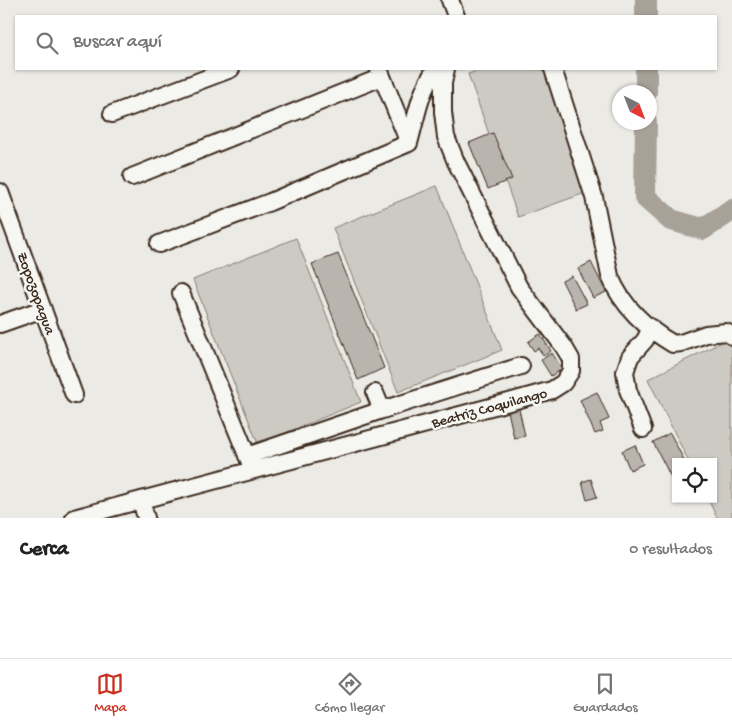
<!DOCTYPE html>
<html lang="es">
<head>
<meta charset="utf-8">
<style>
	:root { --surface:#fff; --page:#f6f6f6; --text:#222; --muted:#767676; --line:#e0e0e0; --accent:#c8321e }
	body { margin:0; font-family:"Gochi Hand",sans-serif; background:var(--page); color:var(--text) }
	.controls { position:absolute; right:15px; bottom:15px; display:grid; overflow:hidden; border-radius:0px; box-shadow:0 1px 4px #0004 }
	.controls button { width:45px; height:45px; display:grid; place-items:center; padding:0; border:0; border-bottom:1px solid var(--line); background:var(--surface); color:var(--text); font:25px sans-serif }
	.compass { position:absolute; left:612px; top:85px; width:45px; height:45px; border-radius:50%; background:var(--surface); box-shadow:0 1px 4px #0004; rotate:138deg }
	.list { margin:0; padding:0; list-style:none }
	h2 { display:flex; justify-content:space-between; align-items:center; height:65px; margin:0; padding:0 20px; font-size:21px }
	h2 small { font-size:16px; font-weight:400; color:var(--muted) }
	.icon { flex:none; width:28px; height:28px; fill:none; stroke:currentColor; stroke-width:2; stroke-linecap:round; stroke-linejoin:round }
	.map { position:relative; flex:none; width:732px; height:518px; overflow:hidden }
	.search { position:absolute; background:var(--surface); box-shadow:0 1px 4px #0004; left:15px; right:15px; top:15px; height:55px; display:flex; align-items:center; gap:12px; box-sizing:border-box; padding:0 18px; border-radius:0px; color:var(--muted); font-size:19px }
	.sheet { height:140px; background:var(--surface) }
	nav { display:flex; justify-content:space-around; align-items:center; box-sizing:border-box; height:70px; border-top:1px solid var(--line); background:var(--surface); font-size:14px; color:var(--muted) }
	nav a { display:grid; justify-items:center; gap:2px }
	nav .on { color:var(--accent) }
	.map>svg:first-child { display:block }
	.green { fill:#cdcac4; stroke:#847a71 }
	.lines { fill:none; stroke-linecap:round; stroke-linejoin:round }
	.river { stroke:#a8a198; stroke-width:22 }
	.building { fill:#bab4ae; stroke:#3b2a1e }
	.minor-casing { stroke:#3b2a1e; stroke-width:20 }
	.minor { stroke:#f6f6f2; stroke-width:16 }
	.labels { text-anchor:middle; stroke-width:5; stroke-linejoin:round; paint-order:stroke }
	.street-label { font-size:15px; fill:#3b2a1e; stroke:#f6f6f2 }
</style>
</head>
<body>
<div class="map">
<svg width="732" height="518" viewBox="0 0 732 518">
	<rect width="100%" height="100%" fill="#ebeae5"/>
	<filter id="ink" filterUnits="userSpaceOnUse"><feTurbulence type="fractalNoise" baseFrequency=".02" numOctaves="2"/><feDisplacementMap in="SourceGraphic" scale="10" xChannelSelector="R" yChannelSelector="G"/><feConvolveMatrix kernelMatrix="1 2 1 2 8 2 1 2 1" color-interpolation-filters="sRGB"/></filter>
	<g filter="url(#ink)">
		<path class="green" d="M484 69H545L588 192 518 217 468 74Z
			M437 186 502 350 398 392 333 228Z
			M296 238 361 402 258 444 193 280Z
			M732 337V518H717L708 499H713V462H689L648 379Z"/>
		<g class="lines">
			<path class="river" d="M646 16V0
				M646 92V69
				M646 122 645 197 671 220 703 229 732 210"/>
		</g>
		<path class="building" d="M493 133 512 179 488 189 469 143Z
			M338 254 384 368 358 380 312 264Z
			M591 262 606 292 593 298 578 269Z
			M572 276 587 304 576 309 562 281Z
			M540 334 551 351 544 356 538 348 534 351 528 342Z
			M552 353 562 369 551 376 541 360Z
			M597 392 609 419 600 423 603 431 595 434 580 400Z
			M519 409 525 436 514 438 508 411Z
			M670 433 685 462H676V487L653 442Z
			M635 445 643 464 630 470 622 451Z
			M591 479 597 497 587 500 582 482Z"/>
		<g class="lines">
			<defs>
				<path id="minor" d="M450 0 456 16
					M379 69 409 143
					M553 69 594 197 610 276C621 305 647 329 673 344L681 343 706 334 726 332 732 336
					M112 114 231 69
					M132 177 382 77
					M0 192 74 395
					M159 244 270 202 409 143C416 119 420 89 436 69
					M181 293 253 470
					M0 324 43 309
					M382 410 521 366
					M643 429 628 390 625 372 630 357 645 340 651 328
					M247 456 382 410 375 393
					M141 500 146 518
					M74 518 509 402 552 390 563 383 571 371V359L564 347 519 287 456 162 446 137 443 112V83L446 69"/>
			</defs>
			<use href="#minor" class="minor-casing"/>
			<use href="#minor" class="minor"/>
		</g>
	</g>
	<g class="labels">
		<g class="street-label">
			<text transform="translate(37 293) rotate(70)" y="5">Zopozopagua</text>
			<text transform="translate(489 407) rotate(-15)" y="5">Beatriz Coquilango</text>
		</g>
	</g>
</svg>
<div class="controls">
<button><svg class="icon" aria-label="locate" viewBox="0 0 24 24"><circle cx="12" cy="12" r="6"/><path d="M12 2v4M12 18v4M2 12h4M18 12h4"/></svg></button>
</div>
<svg class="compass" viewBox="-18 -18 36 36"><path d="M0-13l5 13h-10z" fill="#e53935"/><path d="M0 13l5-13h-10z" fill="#767676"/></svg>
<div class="search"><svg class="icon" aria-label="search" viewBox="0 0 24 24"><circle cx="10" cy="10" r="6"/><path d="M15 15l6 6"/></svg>Buscar aquí</div>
</div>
<section class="sheet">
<h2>Cerca<small>0 resultados</small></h2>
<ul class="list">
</ul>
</section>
<nav>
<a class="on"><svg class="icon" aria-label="map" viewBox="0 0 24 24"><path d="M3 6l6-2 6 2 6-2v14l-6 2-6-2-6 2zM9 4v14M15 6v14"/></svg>Mapa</a>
<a><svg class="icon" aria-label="directions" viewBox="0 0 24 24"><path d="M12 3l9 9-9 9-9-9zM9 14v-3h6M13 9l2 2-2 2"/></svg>Cómo llegar</a>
<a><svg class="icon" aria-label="saved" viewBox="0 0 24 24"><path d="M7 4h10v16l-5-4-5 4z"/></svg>Guardados</a>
</nav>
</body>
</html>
